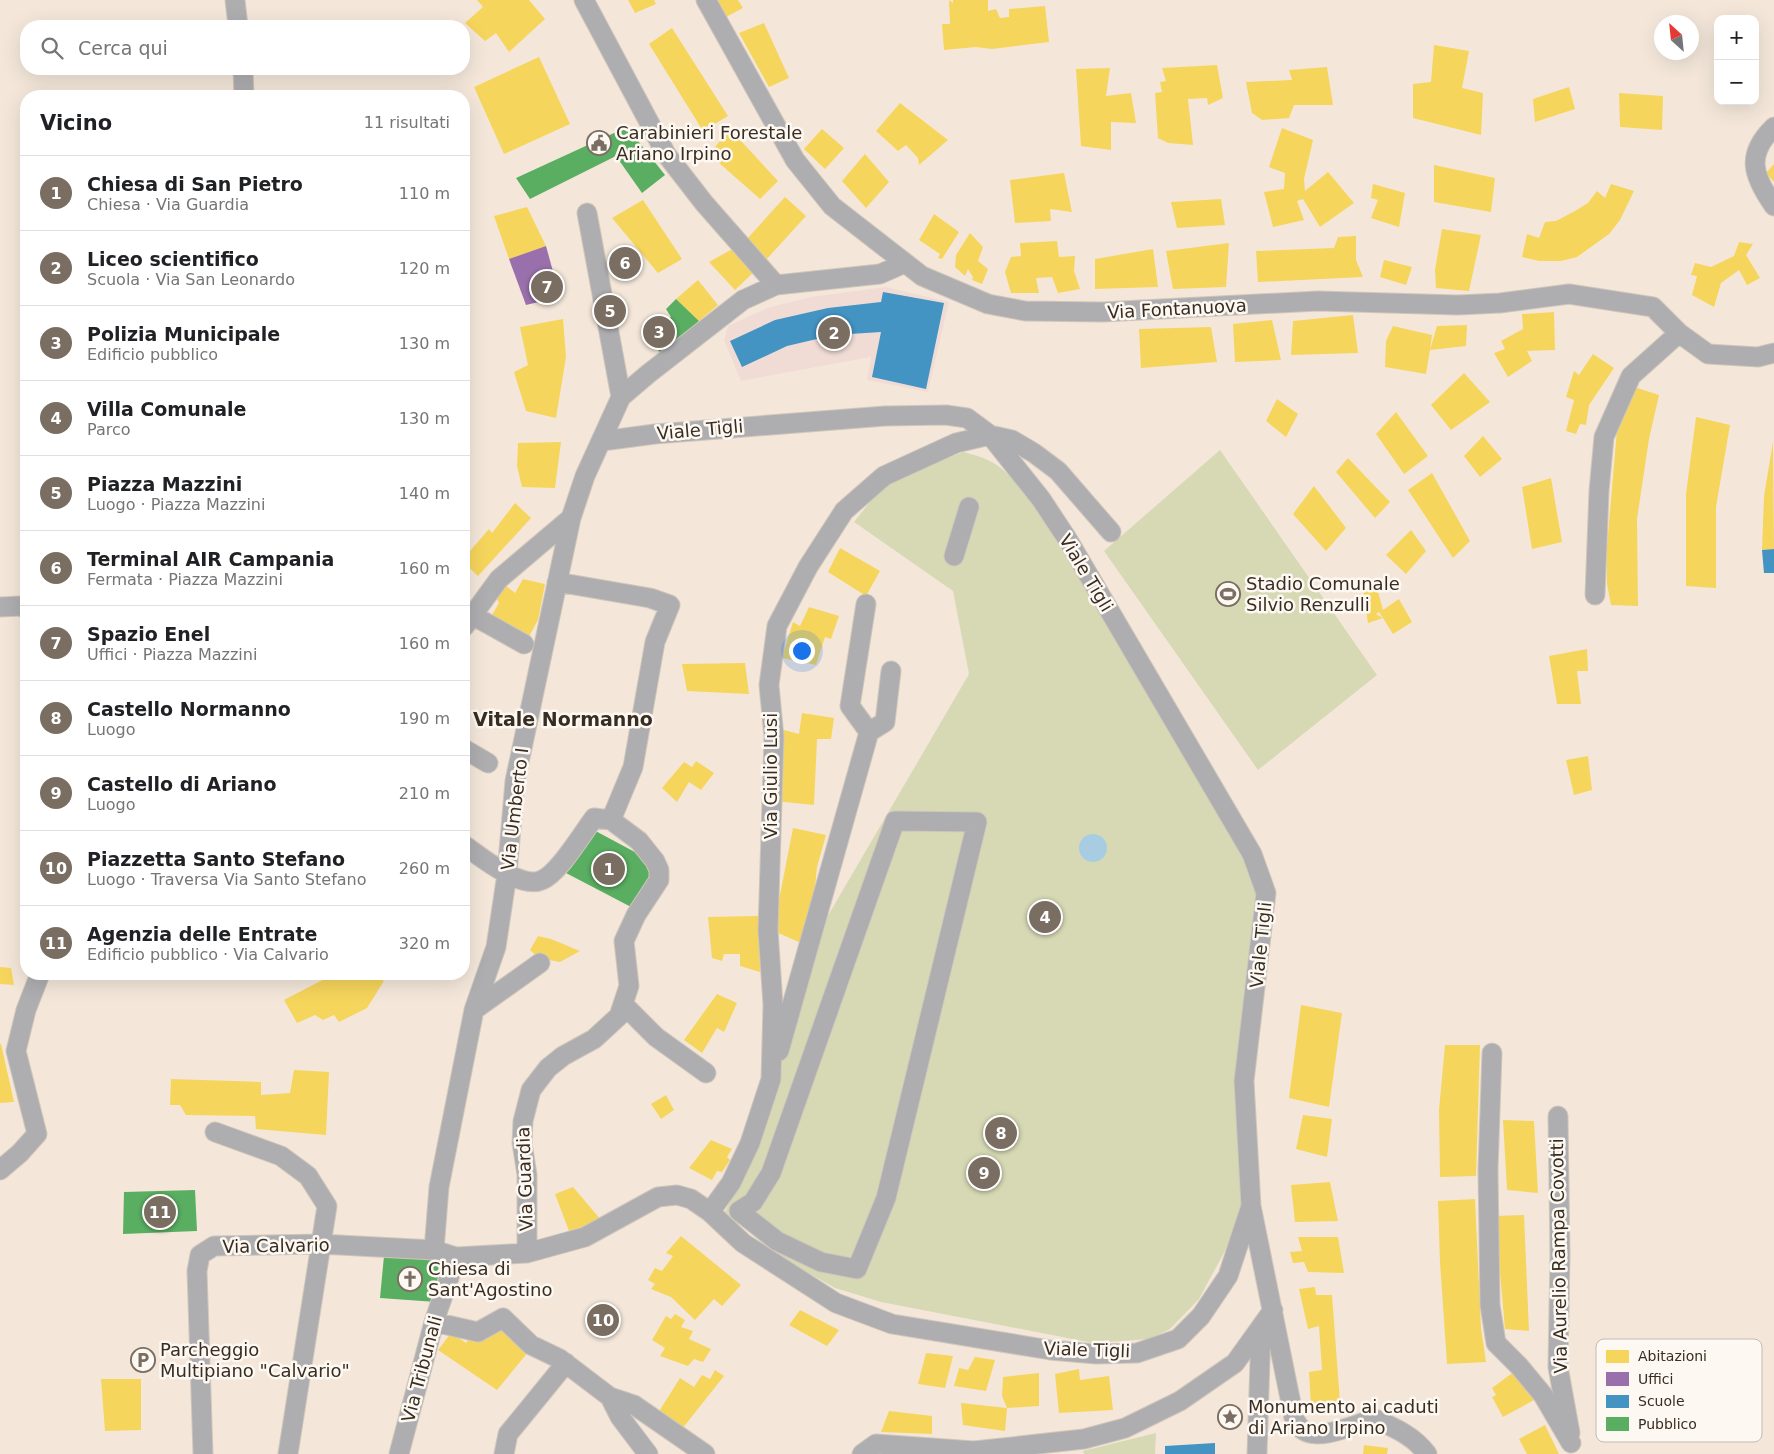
<!DOCTYPE html>
<html lang="it">
<head>
<meta charset="utf-8">
<style>
	:root { --surface:#fff; --page:#f6f6f6; --text:#202124; --muted:#757577; --line:#e0e0e0; --accent:#7a6e62 }
	body { margin:0; font-family:"DejaVu Sans",sans-serif; background:var(--page); color:var(--text) }
	.controls { position:absolute; right:15px; top:15px; display:grid; overflow:hidden; border-radius:10px; box-shadow:0 5px 20px #0002 }
	.controls button { width:45px; height:45px; display:grid; place-items:center; padding:0; border:0; border-bottom:1px solid var(--line); background:var(--surface); color:var(--text); font:25px sans-serif }
	.compass { position:absolute; left:1654px; top:15px; width:45px; height:45px; border-radius:50%; background:var(--surface); box-shadow:0 5px 20px #0002; rotate:333deg }
	.you { position:absolute; left:801px; top:650px; width:18px; height:18px; margin:-12px; border:4px solid #fff; border-radius:50%; background:#1a73e8; box-shadow:0 0 0 8px #1a73e833 }
	.badge { display:grid; place-items:center; width:32px; height:32px; border-radius:50%; background:var(--accent); color:#fff; font-size:16px; font-weight:700 }
	.pin { position:absolute; translate:-50% -50%; border:2px solid #fff; box-shadow:0 1px 5px #0006 }
	.list { margin:0; padding:0; list-style:none }
	h2 { display:flex; justify-content:space-between; align-items:center; height:65px; margin:0; padding:0 20px; font-size:21px }
	h2 small { font-size:16px; font-weight:400; color:var(--muted) }
	.list li { display:grid; grid-template-columns:32px 1fr auto; gap:15px; align-items:center; box-sizing:border-box; height:75px; padding:0 20px; border-top:1px solid var(--line) }
	.list b { display:block; font-size:19px; white-space:nowrap }
	.list p { margin:0; font-size:16px; white-space:nowrap; color:var(--muted) }
	.list em { font-size:16px; font-style:normal; color:var(--muted) }
	.icon { flex:none; width:28px; height:28px; fill:none; stroke:currentColor; stroke-width:2; stroke-linecap:round; stroke-linejoin:round }
	.map { position:relative; flex:none; width:1774px; height:1454px; overflow:hidden }
	.search { position:absolute; background:var(--surface); box-shadow:0 5px 20px #0002; left:20px; top:20px; width:450px; height:55px; display:flex; align-items:center; gap:12px; box-sizing:border-box; padding:0 18px; border-radius:20px; color:var(--muted); font-size:19px }
	.panel { position:absolute; background:var(--surface); box-shadow:0 5px 20px #0002; left:20px; top:90px; width:450px; height:890px; border-radius:20px }
	.map>svg:first-child { display:block }
	.education { fill:#f1dcd5 }
	.green { fill:#d7d9b5 }
	.water { fill:#a8cde2 }
	.homes { fill:#f6d55c }
	.offices { fill:#9970ab }
	.schools { fill:#4393c3 }
	.public { fill:#5aae61 }
	.lines { fill:none; stroke-linecap:round; stroke-linejoin:round }
	.minor-casing { stroke:#d0c6bb; stroke-width:21 }
	.minor { stroke:#aeaeb0; stroke-width:19 }
	.labels { text-anchor:middle; stroke-width:5; stroke-linejoin:round; paint-order:stroke }
	.poi-label { font-size:18px; fill:#382d22; stroke:#fdf8f2; text-anchor:start }
	.street-label { font-size:18px; fill:#382d22; stroke:#fdf8f2 }
	.neighbourhood-label { font-size:19px; font-weight:bold; fill:#382d22; stroke:#fdf8f2 }
	.key { fill:#fdf8f2; stroke:#c2bbb4; stroke-width:1 }
	.key-label { font-size:14px; fill:#382d22 }
</style>
</head>
<body>
<div class="map">
<svg width="1774" height="1454" viewBox="0 0 1774 1454">
	<rect width="100%" height="100%" fill="#f4e7da"/>
	<path class="education" d="M886 287 949 302 928 392 867 380 871 357 741 381 724 340 728 326 767 308 810 297Z"/>
	<path class="green" d="M1220 450 1377 675 1258 770 1104 551Z
		M963 452C998 460 1004 470 1027 494L1264 877 1249 1009 1246 1212 1199 1299 1170 1329 1149 1339 1093 1343 881 1302 835 1288 775 1254 725 1212 757 1144 812 943 969 674 953 591 854 522 880 489 911 472Z
		M1156 1433 1155 1454H1084L1083 1451Z"/>
	<path class="water" d="M1079 848a14 14 0 1 1 28 0a14 14 0 1 1-28 0Z"/>
	<path class="homes" d="M477 0H529L545 19 509 52 496 33 485 41 465 23 483 7Z
		M628 0H654L656 4 635 13Z
		M717 0H738L743 8 726 17Z
		M949 0 953 3V0H988V11L996 9 1000 18 1009 17V9L1045 6 1049 42 992 49 976 47 944 50 942 24H950Z
		M764 23 789 78 769 87 739 33Z
		M672 28 728 116 703 131 649 44Z
		M1434 45 1469 51 1462 88 1483 93 1481 135 1413 118V84L1431 82Z
		M539 57 570 124 504 154 474 87Z
		M1217 65 1223 98 1208 105 1207 98 1188 99 1193 145 1168 143 1158 138 1155 93 1162 92 1160 82 1166 81 1162 68Z
		M1327 67 1333 105H1294L1289 118 1262 120 1252 113 1246 82 1292 80 1289 70Z
		M1110 68 1106 96 1131 93 1136 123 1111 122V150L1081 146 1076 69Z
		M1569 87 1575 109 1535 122 1533 99Z
		M1619 93 1663 96 1662 130 1620 127Z
		M900 103 948 140 919 165 918 158 906 145 898 151 876 131Z
		M1282 128 1313 140 1304 179 1305 191 1328 172 1354 203 1320 227 1303 199 1297 201 1304 220 1273 227 1264 192 1284 189 1285 173 1269 167Z
		M730 129 778 181 760 199 709 154Z
		M822 129 844 148 825 169 804 149Z
		M865 154 889 182 866 208 842 181Z
		M1774 164V182L1766 173Z
		M1434 165 1495 178 1491 212 1434 202Z
		M1064 173 1072 212 1050 209 1051 221 1015 223 1010 180Z
		M1373 184 1405 193 1399 227 1371 218 1378 200 1371 198Z
		M1611 184 1634 191 1620 220 1609 234 1577 257 1561 261H1539L1522 257 1527 234 1539 238 1545 222 1556 221 1575 211 1588 203 1597 191 1605 198Z
		M785 197 806 216 765 261 746 240Z
		M1221 199 1225 225 1177 228 1171 202Z
		M643 200 682 259 658 273 612 218Z
		M527 207 546 246 509 259 494 216Z
		M934 214 959 232 942 259 938 258 940 254 919 240Z
		M1442 229 1481 235 1469 291 1436 288 1435 270Z
		M970 233 983 247 978 261 988 269 982 284 972 280 973 277 968 269 965 276 955 267 956 255Z
		M1356 236V260L1363 277 1258 282 1256 251 1334 248 1338 237Z
		M1057 241 1059 257 1075 256 1074 271 1080 289 1058 293 1052 277 1036 278 1039 293H1011L1005 272 1011 257 1021 256 1020 243Z
		M1739 242 1753 244 1746 255 1760 278 1747 285 1739 270 1721 283 1714 307 1692 295 1697 276 1691 275 1695 263 1711 267 1734 256Z
		M1229 243 1226 287 1173 289 1166 251Z
		M736 247 757 269 735 290 709 262Z
		M1153 249 1158 287 1095 289V259Z
		M1384 260 1412 267 1406 285 1380 277Z
		M698 280 718 305 699 321 676 299Z
		M1554 312 1555 350 1527 351 1532 361 1508 377 1494 353 1505 349 1501 341 1523 329 1522 314Z
		M1353 315 1358 353 1291 355 1293 321Z
		M563 319 566 357 556 418 526 411 514 372 528 365 520 327Z
		M1272 320 1281 360 1235 362 1233 324Z
		M1467 325 1466 346 1430 350 1426 374 1385 367 1386 341 1393 326 1432 335 1430 350 1437 326Z
		M1211 327 1217 362 1141 368 1139 329Z
		M1593 354 1614 368 1589 405 1586 425 1580 424 1576 434 1566 431 1574 400 1566 397 1574 371 1579 375Z
		M1464 373 1490 402 1451 430 1431 405Z
		M1628 385 1659 395 1649 439 1637 519 1638 606 1611 605 1607 584V546L1617 430Z
		M1277 399 1298 414 1286 437 1266 421Z
		M1396 412 1428 456 1404 474 1376 434Z
		M1696 417 1730 425 1716 507V588L1686 586V494Z
		M1483 436 1502 459 1480 477 1464 456Z
		M561 442 555 488 522 487 517 466 518 443Z
		M1773 442 1774 549 1762 550 1764 496Z
		M1348 458 1390 502 1375 518 1336 472Z
		M1432 473 1470 541 1453 558 1408 490Z
		M1551 478 1562 542 1532 549 1522 487Z
		M1314 486 1346 528 1326 551 1293 514Z
		M464 492 470 497 464 505Z
		M515 503 531 518 478 576 464 563V558L489 529 492 533Z
		M1411 530 1426 551 1406 574 1386 555Z
		M840 548 880 571 866 596 828 572Z
		M523 579 545 584 538 620 527 640 489 620 499 603 496 597 505 585 515 593Z
		M1377 588 1383 610 1399 599 1412 622 1393 634 1383 618 1379 612 1376 614 1383 618 1368 623 1363 590Z
		M809 607 839 616 831 639 825 637 816 665 782 658 793 622 800 626Z
		M1587 649 1588 671H1577L1581 704H1557L1549 656Z
		M745 663 749 694 687 691 682 664Z
		M802 713 834 718 831 739H817L814 805 775 801 784 730 799 734Z
		M1588 756 1592 790 1574 795 1566 760Z
		M696 761 714 773 701 790 689 782 677 802 662 788 684 762 692 767Z
		M793 828 826 835 817 867 813 907 801 943 776 932 779 900Z
		M759 916 760 972 740 966V954H724L722 961 712 958 708 917Z
		M538 936 551 939 580 951 560 962 539 958 530 950Z
		M0 967 11 968 14 985 0 984Z
		M334 974H375L374 977 384 981 367 1008 339 1022 334 1015 323 1020 315 1015 297 1023 284 1000Z
		M717 994 737 1003 724 1032 717 1028 702 1053 684 1040Z
		M1301 1005 1342 1013 1329 1107 1289 1098Z
		M0 1044H1L14 1102 0 1103Z
		M1445 1045H1480L1476 1176 1440 1177 1439 1110Z
		M294 1070 329 1072 326 1135 256 1129 255 1116 186 1115 180 1105H170L171 1079 261 1082V1095L290 1093Z
		M666 1095 674 1110 661 1119 651 1104Z
		M1303 1115 1332 1119 1327 1157 1296 1149Z
		M1503 1120 1534 1121 1538 1193 1507 1190Z
		M711 1140 732 1149 727 1157 730 1160 722 1172 717 1171 712 1180 689 1168Z
		M1330 1182 1338 1221 1295 1222 1291 1185Z
		M573 1187 602 1221 569 1231 555 1194Z
		M1475 1199 1481 1328 1486 1362 1447 1364 1440 1262 1438 1201Z
		M1524 1215 1529 1331 1505 1329 1495 1216Z
		M681 1236 741 1285 722 1306 714 1299 695 1320 671 1297 651 1289 655 1284 648 1280 655 1268 662 1271 673 1256 666 1253Z
		M1298 1237H1338L1344 1273 1308 1272 1304 1262 1293 1263 1290 1252 1302 1251Z
		M1315 1287 1316 1295H1332L1340 1402H1331L1330 1410 1311 1407 1309 1372 1322 1370 1319 1326 1308 1329 1299 1289Z
		M800 1310 839 1330 827 1346 789 1325Z
		M675 1314 685 1320 681 1327 693 1331 689 1339 711 1349 703 1362 694 1359 688 1366 660 1356 665 1348 652 1340 666 1316 671 1319Z
		M501 1326 529 1351 497 1390 438 1350 451 1333 466 1343 472 1333 486 1340Z
		M926 1353 953 1356 945 1388 918 1384Z
		M975 1357 995 1360 986 1391 954 1386 959 1368 968 1370Z
		M1079 1369 1080 1380 1109 1376 1113 1410 1059 1413 1055 1374Z
		M715 1370 724 1376 682 1429 658 1413 680 1378 694 1387 702 1375 710 1379Z
		M1515 1371 1534 1400 1503 1417 1492 1397 1496 1395 1492 1388Z
		M1039 1373V1406L1007 1408 1005 1431 963 1425 961 1403 1007 1408 1002 1396 1003 1377Z
		M101 1379H141V1430L105 1431Z
		M889 1411 932 1416V1434L881 1432Z
		M1545 1425 1559 1454H1527L1519 1439Z
		M1364 1445 1388 1448 1387 1454H1363Z"/>
	<path class="offices" d="M546 246 560 297 526 305 509 259Z"/>
	<path class="schools" d="M883 292 944 303 926 389 872 377 881 332 834 335 787 346 742 367 730 341 775 320 828 308 881 302Z
		M1774 549V573H1764L1762 550Z
		M1215 1443V1454H1165V1446Z"/>
	<path class="public" d="M627 127 665 175 642 193 616 156 530 199 516 178Z
		M676 299 699 321 662 355 647 336 671 317 666 309Z
		M590 828 646 858 650 876 633 908 566 873Z
		M195 1190 197 1231 123 1234 124 1192Z
		M384 1256 439 1260 436 1302 380 1298Z"/>
	<g class="lines">
		<defs>
			<path id="minor" d="M235 0 238 26
				M584 0 666 154 704 203 776 285
				M706 0 795 160 832 206 922 276 988 304 1025 311 1103 312 1318 301 1458 305 1500 303 1569 294 1653 307 1679 333 1708 354 1758 357 1774 353
				M243 69 244 96
				M1774 127C1745 155 1753 176 1774 206
				M587 213 621 397
				M954 556 969 507
				M1595 595 1599 491 1604 437 1631 376 1679 333
				M866 604 850 706 869 732
				M0 607 21 606 26 609
				M474 616 524 644
				M464 627 499 579 571 518 585 476 621 397 648 374 743 300 776 285 880 274 905 263
				M464 749 488 763
				M895 821 977 822 886 1198 857 1269 821 1262 777 1241 739 1211 753 1202 771 1173Z
				M464 845C481 857 521 890 542 880 559 873 582 834 594 818L611 820 633 767 655 642 670 605 650 598 557 582
				M623 1004 656 1037 706 1073
				M474 1010 540 963
				M779 1051 869 732 885 722 891 671
				M1492 1053 1488 1170 1490 1305 1496 1343 1519 1366 1543 1395 1571 1443
				M1558 1116 1560 1255 1558 1367 1570 1433
				M215 1132 281 1156 308 1176 327 1206 288 1454
				M0 1170 20 1153 37 1134 16 1051 26 1010 40 974
				M1251 1206 1294 1418C1296 1422 1299 1427 1303 1430 1319 1442 1358 1423 1375 1419 1395 1428 1414 1436 1427 1454
				M710 1212 731 1183 750 1143 771 1079 773 1005 768 930 774 737 769 685 777 626 808 567 844 511 884 476 956 443 990 435 1012 440 1034 453 1058 471 1111 532
				M434 1250 439 1187 474 1010 496 947 507 874 515 781 571 518
				M527 1253V1175L522 1143 523 1121 531 1090 548 1068 563 1056 594 1039 619 1016 629 986 624 941 636 915 659 880V870L655 861 639 841 611 820
				M434 1322 478 1332 503 1318 531 1345 560 1359 610 1397 620 1417 648 1454
				M610 1397 634 1405 705 1454
				M203 1454 197 1271 200 1255 214 1246 320 1244 434 1250 456 1257 527 1253 585 1237 658 1197 677 1195 691 1199 710 1212 743 1243 836 1303 892 1324 1050 1350 1096 1354 1137 1353 1178 1339 1201 1316 1228 1276 1251 1206 1244 1081 1266 893 1252 854 1068 540 1041 499 990 435 967 418 946 415 885 416 655 434 602 441
				M399 1454 434 1322 456 1257
				M504 1454 508 1434 566 1363
				M862 1454 876 1444 974 1451 1084 1439 1125 1428 1180 1401 1235 1363 1273 1310
				M1257 1454 1261 1329"/>
		</defs>
		<use href="#minor" class="minor-casing"/>
		<use href="#minor" class="minor"/>
	</g>
	<defs>
		<symbol id="civic-ring" viewBox="-11 -11 22 22"><circle r="9.5" fill="#fdf8f2" stroke="#7a6e62" stroke-width="1.5"/><path d="M-.6-6.5H3V-4.5H.6V-3L4-1V1h2V6H-6V1h2V-1L-.6-3ZM-1.2 2.5V6h2.4V2.5Z" fill="#7a6e62"/></symbol>
		<symbol id="stadium-ring" viewBox="-11 -11 22 22"><circle r="9.5" fill="#fdf8f2" stroke="#7a6e62" stroke-width="1.5"/><path d="M0-5a6.5 5 0 1 0 0 10a6.5 5 0 1 0 0-10ZM-3.5-1.8h7v3.6h-7Z" fill="#7a6e62"/></symbol>
		<symbol id="church-ring" viewBox="-11 -11 22 22"><circle r="9.5" fill="#fdf8f2" stroke="#7a6e62" stroke-width="1.5"/><path d="M-1.2-6h2.4v3.5h3.3v2.4h-3.3V6h-2.4V-.1h-3.3v-2.4h3.3Z" fill="#7a6e62"/></symbol>
		<symbol id="parking-ring" viewBox="-11 -11 22 22"><circle r="9.5" fill="#fdf8f2" stroke="#7a6e62" stroke-width="1.5"/><path d="M-3.5-5.5H1a3.5 3.5 0 0 1 0 7H-1V5.5H-3.5ZM-1-3.4V-.6H.8a1.4 1.4 0 0 0 0-2.8Z" fill="#7a6e62"/></symbol>
		<symbol id="sight-ring" viewBox="-11 -11 22 22"><circle r="9.5" fill="#fdf8f2" stroke="#7a6e62" stroke-width="1.5"/><path d="M0-6L1.8-2.2L6-1.7L2.9 1.2L3.7 5.4L0 3.3L-3.7 5.4L-2.9 1.2L-6-1.7L-1.8-2.2Z" fill="#7a6e62"/></symbol>
	</defs>
	<g fill-rule="evenodd">
		<use href="#civic-ring" x="585" y="129" width="28" height="28"/>
		<use href="#stadium-ring" x="1214" y="580" width="28" height="28"/>
		<use href="#church-ring" x="396" y="1265" width="28" height="28"/>
		<use href="#parking-ring" x="129" y="1346" width="28" height="28"/>
		<use href="#sight-ring" x="1216" y="1403" width="28" height="28"/>
	</g>
	<g class="labels">
		<g class="poi-label">
			<text x="616" y="139">Carabinieri Forestale<tspan x="616" dy="21">Ariano Irpino</tspan></text>
			<text x="1246" y="590">Stadio Comunale<tspan x="1246" dy="21">Silvio Renzulli</tspan></text>
			<text x="428" y="1275">Chiesa di<tspan x="428" dy="21">Sant'Agostino</tspan></text>
			<text x="160" y="1356">Parcheggio<tspan x="160" dy="21">Multipiano "Calvario"</tspan></text>
			<text x="1248" y="1413">Monumento ai caduti<tspan x="1248" dy="21">di Ariano Irpino</tspan></text>
		</g>
		<g class="street-label">
			<text transform="translate(1177 309) rotate(-3)" y="6">Via Fontanuova</text>
			<text transform="translate(700 430) rotate(-5)" y="6">Viale Tigli</text>
			<text transform="translate(1086 573) rotate(59)" y="6">Viale Tigli</text>
			<text transform="translate(771 776) rotate(-90)" y="6">Via Giulio Lusi</text>
			<text transform="translate(515 809) rotate(-83)" y="6">Via Umberto I</text>
			<text transform="translate(1261 945) rotate(-84)" y="6">Viale Tigli</text>
			<text transform="translate(525 1179) rotate(-92)" y="6">Via Guardia</text>
			<text transform="translate(276 1246) rotate(-1)" y="6">Via Calvario</text>
			<text transform="translate(1559 1256) rotate(-91)" y="6">Via Aurelio Rampa Covotti</text>
			<text transform="translate(1087 1350) rotate(2)" y="6">Viale Tigli</text>
			<text transform="translate(422 1369) rotate(-75)" y="6">Via Tribunali</text>
		</g>
		<g class="neighbourhood-label">
			<text x="563" y="726">Vitale Normanno</text>
		</g>
	</g>
	<rect x="1596" y="1339" width="166" height="103" rx="8" class="key"/>
	<rect x="1606" y="1350" width="23" height="13" fill="#f6d55c"/>
	<rect x="1606" y="1372" width="23" height="14" fill="#9970ab"/>
	<rect x="1606" y="1395" width="23" height="13" fill="#4393c3"/>
	<rect x="1606" y="1417" width="23" height="14" fill="#5aae61"/>
	<g class="key-label">
		<text x="1638" y="1361">Abitazioni</text>
		<text x="1638" y="1384">Uffici</text>
		<text x="1638" y="1406">Scuole</text>
		<text x="1638" y="1429">Pubblico</text>
	</g>
</svg>
<div class="controls">
<button>+</button>
<button>−</button>
</div>
<svg class="compass" viewBox="-18 -18 36 36"><path d="M0-13l5 13h-10z" fill="#e53935"/><path d="M0 13l5-13h-10z" fill="#757577"/></svg>
<div class="you"></div>
<div class="pin badge" style="left:609px;top:869px">1</div>
<div class="pin badge" style="left:834px;top:333px">2</div>
<div class="pin badge" style="left:659px;top:332px">3</div>
<div class="pin badge" style="left:1045px;top:917px">4</div>
<div class="pin badge" style="left:610px;top:311px">5</div>
<div class="pin badge" style="left:625px;top:263px">6</div>
<div class="pin badge" style="left:547px;top:287px">7</div>
<div class="pin badge" style="left:1001px;top:1133px">8</div>
<div class="pin badge" style="left:984px;top:1173px">9</div>
<div class="pin badge" style="left:603px;top:1320px">10</div>
<div class="pin badge" style="left:160px;top:1212px">11</div>
<div class="search"><svg class="icon" aria-label="search" viewBox="0 0 24 24"><circle cx="10" cy="10" r="6"/><path d="M15 15l6 6"/></svg>Cerca qui</div>
<section class="panel">
<h2>Vicino<small>11 risultati</small></h2>
<ul class="list">
<li><span class="badge">1</span><div><b>Chiesa di San Pietro</b><p>Chiesa · Via Guardia</p></div><em>110 m</em></li>
<li><span class="badge">2</span><div><b>Liceo scientifico</b><p>Scuola · Via San Leonardo</p></div><em>120 m</em></li>
<li><span class="badge">3</span><div><b>Polizia Municipale</b><p>Edificio pubblico</p></div><em>130 m</em></li>
<li><span class="badge">4</span><div><b>Villa Comunale</b><p>Parco</p></div><em>130 m</em></li>
<li><span class="badge">5</span><div><b>Piazza Mazzini</b><p>Luogo · Piazza Mazzini</p></div><em>140 m</em></li>
<li><span class="badge">6</span><div><b>Terminal AIR Campania</b><p>Fermata · Piazza Mazzini</p></div><em>160 m</em></li>
<li><span class="badge">7</span><div><b>Spazio Enel</b><p>Uffici · Piazza Mazzini</p></div><em>160 m</em></li>
<li><span class="badge">8</span><div><b>Castello Normanno</b><p>Luogo</p></div><em>190 m</em></li>
<li><span class="badge">9</span><div><b>Castello di Ariano</b><p>Luogo</p></div><em>210 m</em></li>
<li><span class="badge">10</span><div><b>Piazzetta Santo Stefano</b><p>Luogo · Traversa Via Santo Stefano</p></div><em>260 m</em></li>
<li><span class="badge">11</span><div><b>Agenzia delle Entrate</b><p>Edificio pubblico · Via Calvario</p></div><em>320 m</em></li>
</ul>
</section>
</div>
</body>
</html>
